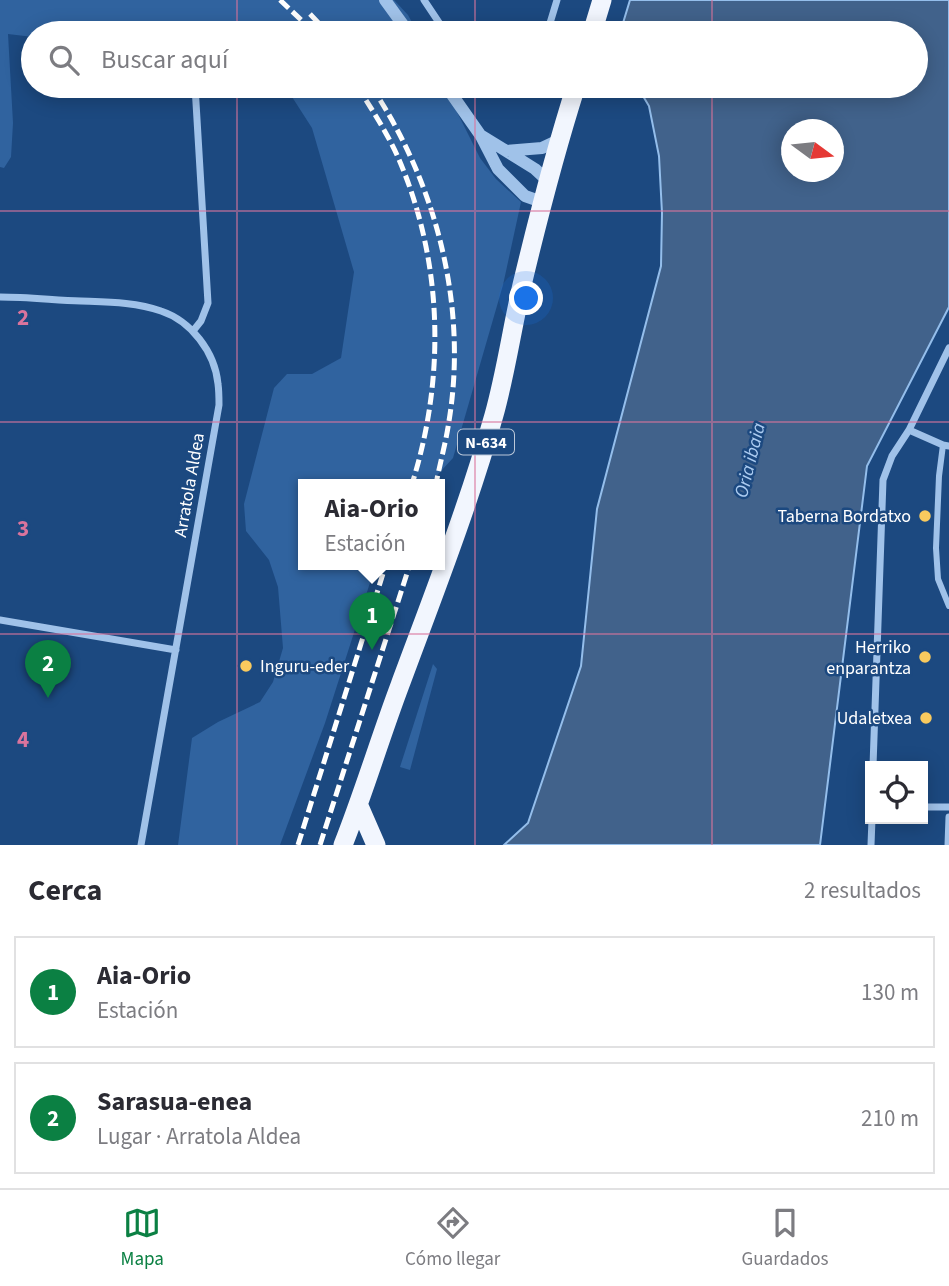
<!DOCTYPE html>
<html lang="es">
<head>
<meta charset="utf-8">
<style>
	:root { --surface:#fff; --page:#f7f7f7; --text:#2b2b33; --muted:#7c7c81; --line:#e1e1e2; --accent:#0b8043 }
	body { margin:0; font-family:"Source Sans 3",sans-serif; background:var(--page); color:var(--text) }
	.controls { position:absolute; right:21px; bottom:21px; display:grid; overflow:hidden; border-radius:0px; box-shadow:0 4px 18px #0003 }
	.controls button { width:63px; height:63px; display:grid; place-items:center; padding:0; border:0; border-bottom:2px solid var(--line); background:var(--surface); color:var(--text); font:35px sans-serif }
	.compass { position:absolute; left:781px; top:119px; width:63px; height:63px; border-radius:50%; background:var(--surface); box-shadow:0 4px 18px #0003; rotate:105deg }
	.you { position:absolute; left:527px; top:299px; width:24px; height:24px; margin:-18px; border:5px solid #fff; border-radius:50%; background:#1a73e8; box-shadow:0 0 0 10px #1a73e833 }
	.badge { display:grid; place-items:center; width:46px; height:46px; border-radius:50%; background:var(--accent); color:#fff; font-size:23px; font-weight:700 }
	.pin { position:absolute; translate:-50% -58px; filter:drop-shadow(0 2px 4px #0008) }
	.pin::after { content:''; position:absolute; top:37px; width:24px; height:21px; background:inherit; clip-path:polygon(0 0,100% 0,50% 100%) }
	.popup { position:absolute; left:298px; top:479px; width:147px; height:91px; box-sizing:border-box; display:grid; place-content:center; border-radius:0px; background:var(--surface); filter:drop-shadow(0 2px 5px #0005); font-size:23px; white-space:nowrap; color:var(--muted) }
	.popup b { font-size:26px; color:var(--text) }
	.popup::after { content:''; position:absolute; left:50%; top:100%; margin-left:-14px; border:14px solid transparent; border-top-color:var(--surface) }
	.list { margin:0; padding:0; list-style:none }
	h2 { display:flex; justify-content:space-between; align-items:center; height:91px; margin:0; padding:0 28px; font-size:30px }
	h2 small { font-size:23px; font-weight:400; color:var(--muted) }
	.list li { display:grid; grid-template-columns:46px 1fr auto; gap:21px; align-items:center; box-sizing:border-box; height:112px; margin:0 14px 14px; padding:0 14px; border:2px solid var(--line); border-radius:0px }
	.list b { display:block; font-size:26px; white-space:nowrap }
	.list p { margin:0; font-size:23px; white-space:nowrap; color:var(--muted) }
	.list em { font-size:23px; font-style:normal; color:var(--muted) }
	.icon { flex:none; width:38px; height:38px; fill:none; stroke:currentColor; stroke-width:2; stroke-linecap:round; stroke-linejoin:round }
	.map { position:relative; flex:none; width:949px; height:845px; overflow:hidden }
	.search { position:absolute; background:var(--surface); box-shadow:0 4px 18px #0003; left:21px; right:21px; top:21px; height:77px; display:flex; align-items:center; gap:18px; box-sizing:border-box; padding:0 24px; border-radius:38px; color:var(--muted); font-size:26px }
	.sheet { height:343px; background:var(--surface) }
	nav { display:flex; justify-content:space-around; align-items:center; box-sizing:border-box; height:98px; border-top:2px solid var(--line); background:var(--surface); font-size:19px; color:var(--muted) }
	nav a { display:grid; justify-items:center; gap:4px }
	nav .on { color:var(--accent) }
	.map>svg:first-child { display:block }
	.green { fill:#30639f }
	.water { fill:#41628b; stroke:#94beeb; stroke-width:2; fill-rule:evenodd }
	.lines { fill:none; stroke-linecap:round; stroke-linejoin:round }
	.pedestrian { stroke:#a0c2e9; stroke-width:6 }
	.minor { stroke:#a0c2e9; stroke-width:7 }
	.tertiary { stroke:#a0c2e9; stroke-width:12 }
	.trunk { stroke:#f2f6fe; stroke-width:19 }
	.rail { stroke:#fff; stroke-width:5; stroke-dasharray:12 5; stroke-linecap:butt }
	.grid { fill:none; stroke:#da749d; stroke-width:2; stroke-opacity:0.55 }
	.poi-dot { fill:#f9ca5e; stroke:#1c4980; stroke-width:2.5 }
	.labels { text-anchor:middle; stroke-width:5; stroke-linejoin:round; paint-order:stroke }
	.shield { fill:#1c4980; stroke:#bbc8d9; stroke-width:2 }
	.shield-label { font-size:16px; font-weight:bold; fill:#fff }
	.street-label { font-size:18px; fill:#fff; stroke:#1c4980 }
	.poi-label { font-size:18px; fill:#fff; stroke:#1c4980; text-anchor:end }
	.water-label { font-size:19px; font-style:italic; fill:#acccf1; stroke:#1c4980 }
	.grid-label { font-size:23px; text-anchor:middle; font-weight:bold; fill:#da749d; stroke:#1c4980; stroke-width:5; stroke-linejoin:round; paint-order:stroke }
</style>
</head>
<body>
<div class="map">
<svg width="949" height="845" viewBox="0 0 949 845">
	<rect width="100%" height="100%" fill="#1c4980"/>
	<path class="green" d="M0 0H394L408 15 418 33H33V37L8 34 13 123 11 157 4 168 0 167Z
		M285 86H444L480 158 496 179 521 202 503 285 453 458 429 484H304V564H376L325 723 280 845H178L192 738 218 722 260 702 273 682 283 648 278 587 269 560 246 531 244 504 274 388 287 374H312L341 358 354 272 312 128Z
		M433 664 437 669 410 770 400 767Z"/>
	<path class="water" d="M630 0H949V307L867 466 820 845H504L528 823 581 666 597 509 661 266 662 213 659 156 649 106 637 86H916V33H620ZM792 130H834V172H792Z"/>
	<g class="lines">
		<path class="pedestrian" d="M943 445 939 476 936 548 938 579 949 606"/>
		<path class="minor" d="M424 0 446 33
			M547 33 557 0
			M0 297C27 297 54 300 81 301 108 302 136 302 161 311 191 321 215 352 218 384 219 391 219 398 219 405L141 845
			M193 331 201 321 208 303 195 86
			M909 430 943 445 949 446
			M0 620 176 650
			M873 766 883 480 892 456 909 430 949 348
			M923 807H949
			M871 845 872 819
			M948 845 949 817"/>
		<path class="tertiary" d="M385 0 409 33
			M446 86 481 136 498 169 525 196 542 202
			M482 136 535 169 548 181
			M506 151 542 148 559 140"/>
		<path class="trunk" d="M592 33 602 0
			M359 806 376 845
			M343 845C364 792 380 738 400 685 433 596 468 507 494 415 506 372 512 328 522 285 538 218 555 152 576 86"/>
		<path class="rail" d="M280 0 315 33
			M310 14 328 33
			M357 86C371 108 386 131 397 155 443 259 446 376 412 484
			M371 86C436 183 468 305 449 421 446 442 440 463 436 484
			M298 845 386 564
			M320 845 410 564"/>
	</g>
	<path class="grid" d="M237 0V33M475 0V33M712 0V33M237 86V845M475 86V845M712 86V845M0 211H949M0 422H949M0 634H949"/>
	<g class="poi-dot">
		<circle cx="925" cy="516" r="7"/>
		<circle cx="925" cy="657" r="7"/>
		<circle cx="246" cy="666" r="7"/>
		<circle cx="926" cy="718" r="7"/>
	</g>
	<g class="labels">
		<rect class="shield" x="458" y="429.5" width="56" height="25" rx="5"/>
		<g class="shield-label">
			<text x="486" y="448">N-634</text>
		</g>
		<g class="street-label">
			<text transform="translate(189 485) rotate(-80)" y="6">Arratola Aldea</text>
		</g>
		<g class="poi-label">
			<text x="911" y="522">Taberna Bordatxo</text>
			<text x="911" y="653">Herriko<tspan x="911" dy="21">enparantza</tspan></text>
			<text x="260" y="672" text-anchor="start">Inguru-eder</text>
			<text x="912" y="724">Udaletxea</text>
		</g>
		<g class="water-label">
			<text transform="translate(749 460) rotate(-76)" y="7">Oria ibaia</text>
		</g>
	</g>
	<g class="grid-label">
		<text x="23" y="325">2</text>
		<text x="23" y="536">3</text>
		<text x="23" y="747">4</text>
	</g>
</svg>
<div class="controls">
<button><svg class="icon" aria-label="locate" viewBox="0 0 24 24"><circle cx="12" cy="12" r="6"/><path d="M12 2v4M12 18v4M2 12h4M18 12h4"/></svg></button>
</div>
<svg class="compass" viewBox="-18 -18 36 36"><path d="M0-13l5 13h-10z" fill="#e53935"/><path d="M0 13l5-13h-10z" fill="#7c7c81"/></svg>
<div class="you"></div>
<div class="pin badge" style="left:372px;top:650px">1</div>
<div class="popup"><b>Aia-Orio</b>Estación</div>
<div class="pin badge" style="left:48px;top:698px">2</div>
<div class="search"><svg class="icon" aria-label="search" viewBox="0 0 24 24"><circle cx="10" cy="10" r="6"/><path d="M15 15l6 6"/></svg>Buscar aquí</div>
</div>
<section class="sheet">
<h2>Cerca<small>2 resultados</small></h2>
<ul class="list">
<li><span class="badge">1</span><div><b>Aia-Orio</b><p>Estación</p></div><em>130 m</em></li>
<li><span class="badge">2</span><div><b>Sarasua-enea</b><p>Lugar · Arratola Aldea</p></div><em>210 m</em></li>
</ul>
</section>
<nav>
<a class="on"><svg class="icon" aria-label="map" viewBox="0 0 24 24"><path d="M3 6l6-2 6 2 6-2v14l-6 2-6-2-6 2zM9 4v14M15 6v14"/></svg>Mapa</a>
<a><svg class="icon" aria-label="directions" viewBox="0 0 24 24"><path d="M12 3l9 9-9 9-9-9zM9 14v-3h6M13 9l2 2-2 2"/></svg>Cómo llegar</a>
<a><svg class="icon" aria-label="saved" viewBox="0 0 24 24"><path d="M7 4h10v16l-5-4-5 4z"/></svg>Guardados</a>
</nav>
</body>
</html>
